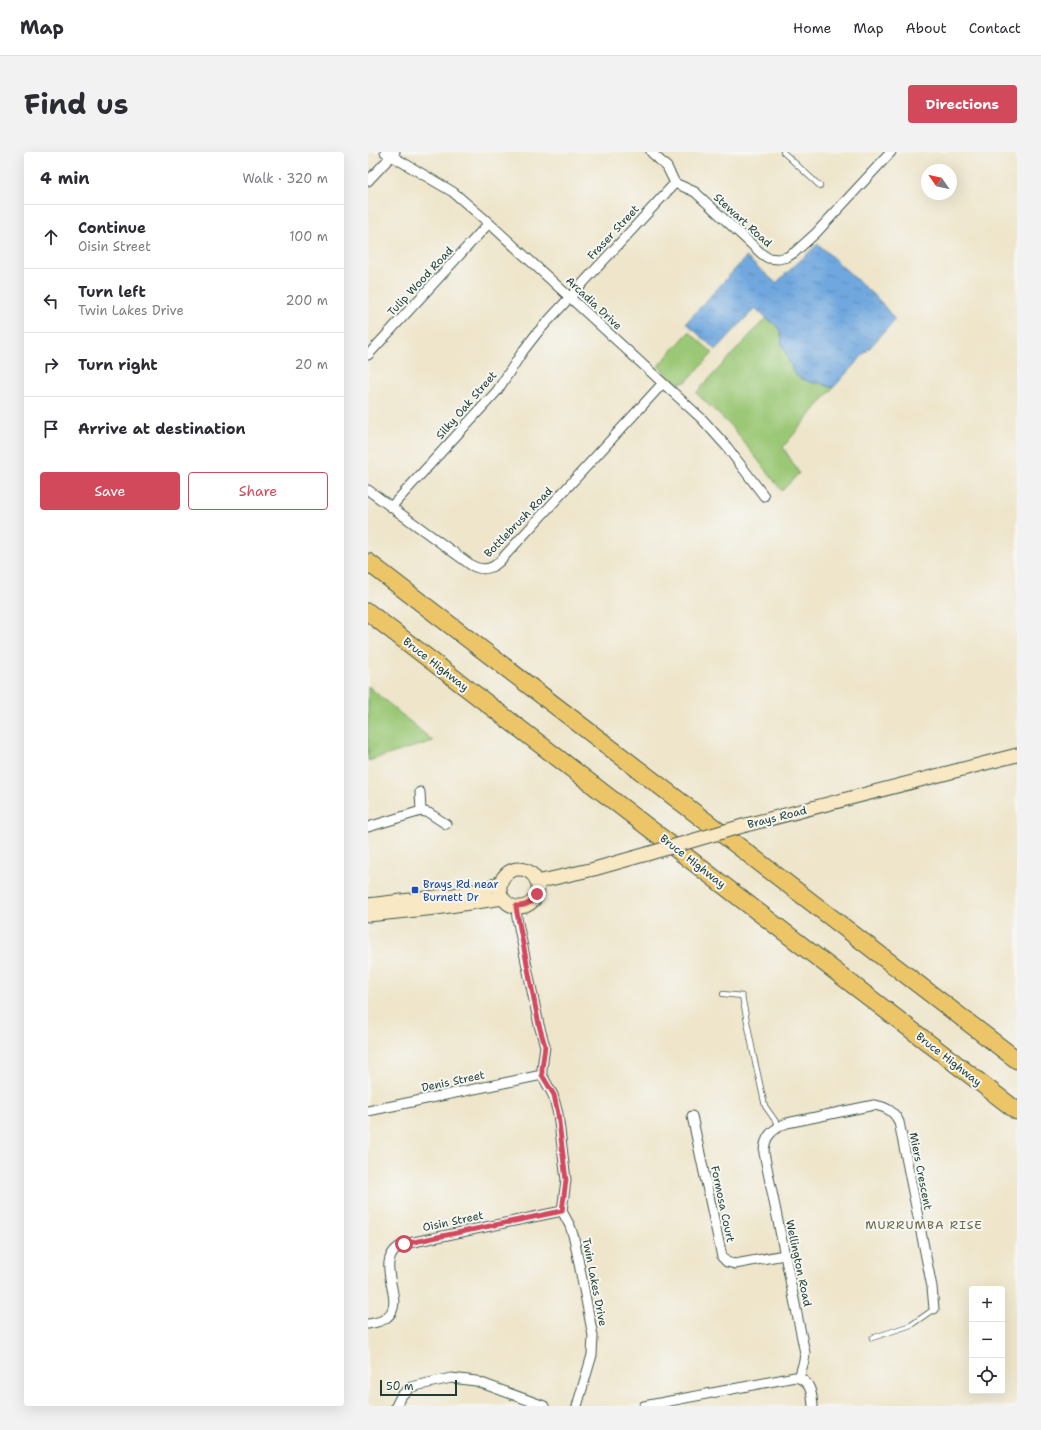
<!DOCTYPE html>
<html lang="en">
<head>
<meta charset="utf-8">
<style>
	:root { --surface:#fff; --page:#f2f2f3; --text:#2b2b33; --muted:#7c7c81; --line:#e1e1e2; --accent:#d1495b }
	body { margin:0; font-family:"Shantell Sans",sans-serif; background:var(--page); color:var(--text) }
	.controls { position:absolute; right:12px; bottom:12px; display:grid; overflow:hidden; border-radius:4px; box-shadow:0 4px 16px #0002 }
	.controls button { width:36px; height:36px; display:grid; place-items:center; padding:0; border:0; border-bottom:1px solid var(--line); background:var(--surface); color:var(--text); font:20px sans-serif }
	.compass { position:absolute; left:553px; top:12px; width:36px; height:36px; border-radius:50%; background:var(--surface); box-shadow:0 4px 16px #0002; rotate:304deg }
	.scale { position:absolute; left:12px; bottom:10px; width:77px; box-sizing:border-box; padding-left:4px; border:2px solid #1f3d34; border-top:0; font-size:11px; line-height:14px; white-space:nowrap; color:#1f3d34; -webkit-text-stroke:3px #f6f6f2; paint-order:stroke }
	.stop { position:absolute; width:12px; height:12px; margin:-9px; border:3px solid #d1495b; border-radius:50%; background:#fff }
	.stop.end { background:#d1495b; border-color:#fff; box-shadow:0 1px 4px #0008 }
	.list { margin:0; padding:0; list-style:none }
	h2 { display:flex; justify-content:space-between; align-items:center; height:52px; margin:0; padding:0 16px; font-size:17px }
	h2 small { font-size:13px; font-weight:400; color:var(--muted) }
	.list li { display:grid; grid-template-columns:26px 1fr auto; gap:12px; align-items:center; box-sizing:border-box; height:64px; padding:0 16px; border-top:1px solid var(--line) }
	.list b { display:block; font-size:15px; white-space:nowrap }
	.list p { margin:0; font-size:13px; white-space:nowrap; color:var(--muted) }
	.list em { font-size:13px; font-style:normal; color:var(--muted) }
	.actions { display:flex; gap:8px; padding:12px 16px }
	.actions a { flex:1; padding:9px 0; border:1px solid var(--accent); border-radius:4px; text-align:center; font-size:14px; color:var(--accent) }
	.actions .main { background:var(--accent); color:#fff }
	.icon { flex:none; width:22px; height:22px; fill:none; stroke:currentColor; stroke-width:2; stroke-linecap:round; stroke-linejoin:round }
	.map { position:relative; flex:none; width:649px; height:1254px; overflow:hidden; border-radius:4px }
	header { display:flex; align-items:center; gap:24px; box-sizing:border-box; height:56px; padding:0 20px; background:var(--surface); border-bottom:1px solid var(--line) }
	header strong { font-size:19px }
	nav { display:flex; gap:22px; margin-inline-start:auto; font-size:14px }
	.intro { display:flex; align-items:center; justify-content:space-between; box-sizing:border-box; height:96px; padding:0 24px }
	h1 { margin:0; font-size:28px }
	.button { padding:10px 18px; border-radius:4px; background:var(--accent); color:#fff; font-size:14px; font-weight:700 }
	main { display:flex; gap:24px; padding:0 24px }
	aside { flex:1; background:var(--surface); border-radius:4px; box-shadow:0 4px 16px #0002 }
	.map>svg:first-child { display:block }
	.green { fill:#9bc876; stroke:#5d8255 }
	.water { fill:url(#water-ripples); stroke:#487289 }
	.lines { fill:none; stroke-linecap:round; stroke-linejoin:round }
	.lane-casing { stroke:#3e564a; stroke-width:6 }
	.street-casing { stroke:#3e564a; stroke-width:11 }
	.secondary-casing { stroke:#3e564a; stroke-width:15 }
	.highway-casing { stroke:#3e564a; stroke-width:19 }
	.lane { stroke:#fff; stroke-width:4.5 }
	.street { stroke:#fff; stroke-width:9 }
	.secondary { stroke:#f8e8c3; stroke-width:13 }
	.highway { stroke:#edc569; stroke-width:17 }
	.secondary-bridge-casing { stroke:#3e564a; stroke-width:15; stroke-linecap:butt }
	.secondary-bridge { stroke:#f8e8c3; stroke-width:13 }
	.route { stroke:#d1495b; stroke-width:5 }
	.transit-dot { fill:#1a4fb4; stroke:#f6f6f2; stroke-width:1.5 }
	.labels { text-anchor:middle; stroke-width:4; stroke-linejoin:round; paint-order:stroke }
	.street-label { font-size:11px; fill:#1f3d34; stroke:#f6f6f2 }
	.transit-label { font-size:11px; fill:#164399; stroke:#f6f6f2; text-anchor:start }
	.neighbourhood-label { font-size:12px; letter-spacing:1px; fill:#686649; stroke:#f6f6f2 }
</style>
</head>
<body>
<header>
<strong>Map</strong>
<nav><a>Home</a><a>Map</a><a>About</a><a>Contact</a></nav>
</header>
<div class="intro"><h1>Find us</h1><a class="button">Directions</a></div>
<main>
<aside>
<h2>4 min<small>Walk · 320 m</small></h2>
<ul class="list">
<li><svg class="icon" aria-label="ahead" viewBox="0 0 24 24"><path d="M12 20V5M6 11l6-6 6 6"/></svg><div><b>Continue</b><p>Oisin Street</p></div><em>100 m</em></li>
<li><svg class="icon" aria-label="left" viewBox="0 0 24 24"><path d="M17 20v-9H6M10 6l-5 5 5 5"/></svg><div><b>Turn left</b><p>Twin Lakes Drive</p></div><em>200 m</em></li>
<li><svg class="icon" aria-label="right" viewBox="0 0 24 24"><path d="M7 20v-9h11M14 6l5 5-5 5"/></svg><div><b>Turn right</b></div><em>20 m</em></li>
<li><svg class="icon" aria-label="arrive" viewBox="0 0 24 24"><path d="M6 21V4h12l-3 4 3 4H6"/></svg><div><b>Arrive at destination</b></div></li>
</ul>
<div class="actions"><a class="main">Save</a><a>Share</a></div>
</aside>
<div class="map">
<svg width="649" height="1254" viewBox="0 0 649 1254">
	<defs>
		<pattern id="water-ripples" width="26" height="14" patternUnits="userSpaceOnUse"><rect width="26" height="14" fill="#70a7de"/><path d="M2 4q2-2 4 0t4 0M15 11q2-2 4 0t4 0" fill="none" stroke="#5b89b5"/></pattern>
	</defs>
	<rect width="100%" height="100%" fill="#f6f6f2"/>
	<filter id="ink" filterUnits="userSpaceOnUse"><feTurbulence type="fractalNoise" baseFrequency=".025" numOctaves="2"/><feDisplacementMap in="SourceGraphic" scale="8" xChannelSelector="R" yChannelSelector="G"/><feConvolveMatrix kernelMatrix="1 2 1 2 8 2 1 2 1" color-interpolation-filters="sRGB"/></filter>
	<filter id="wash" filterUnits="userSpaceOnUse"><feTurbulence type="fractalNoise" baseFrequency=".012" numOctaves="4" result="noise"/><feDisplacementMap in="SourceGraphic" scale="16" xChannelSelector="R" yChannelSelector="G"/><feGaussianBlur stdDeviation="0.9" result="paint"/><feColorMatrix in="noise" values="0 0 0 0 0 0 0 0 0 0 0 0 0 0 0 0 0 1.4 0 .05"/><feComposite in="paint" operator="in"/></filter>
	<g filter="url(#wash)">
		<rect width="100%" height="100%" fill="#eee5ca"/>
		<path class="green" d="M398 166 409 173 413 181 414 192 425 219 430 225 445 231H452L465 236 415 295 431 321 414 339 364 275 328 241Z
			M321 180 345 201 318 230 307 231 290 214Z
			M0 534 65 589 0 609Z"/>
		<path class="water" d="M450 92 513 150 527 168 465 236 452 231H445L430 225 425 219 414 192 413 181 409 174 398 166 387 156 348 198 318 171 378 105 408 131Z"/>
	</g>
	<g filter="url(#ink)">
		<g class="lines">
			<defs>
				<path id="lane" d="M415 0 452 34
					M355 842 374 844 386 905 397 954 411 974
					M504 1186 543 1173 566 1157"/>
				<path id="street" d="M17 0 85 40 121 71 334 267 359 295 396 344
					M283 0 299 15 307 31 327 40 394 102 400 106 410 107 419 105 427 100 448 81 523 0
					M0 29 27 0
					M0 203 121 71
					M0 338 103 413C114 419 122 418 131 410L295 231
					M23 355 129 239 155 199 169 181 307 31
					M52 640 53 659
					M0 675 53 659 61 661 78 672
					M148 755 149 766 171 873 177 894 174 917V923L185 943 190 962 198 1028 194 1059 202 1074 206 1086 225 1184 224 1203 209 1254
					M0 959 174 923
					M324 964 354 1105 359 1110 367 1112 416 1103
					M0 1172C6 1171 13 1170 18 1166 42 1149 0 1109 36 1092L194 1059
					M431 1226 436 1209 437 1201 396 1001C396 985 404 977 419 971L506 953C518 955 526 959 531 970L564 1135 566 1157
					M28 1254 33 1244 43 1235 83 1226 108 1229 176 1254
					M276 1254 427 1225C442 1228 444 1240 445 1254"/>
				<path id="secondary" d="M378 673 649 603
					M132 736a19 19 0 1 1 38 0a19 19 0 1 1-38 0Z
					M169 730 226 717 279 702
					M0 753 93 742 115 737 133 731
					M0 763 68 756 135 746"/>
				<path id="highway" d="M0 410 649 908
					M0 460 649 959"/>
			</defs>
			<use href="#lane" class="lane-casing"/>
			<use href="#street" class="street-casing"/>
			<use href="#secondary" class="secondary-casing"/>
			<use href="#highway" class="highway-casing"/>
			<use href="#lane" class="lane"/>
			<use href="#street" class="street"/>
			<use href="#secondary" class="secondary"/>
			<use href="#highway" class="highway"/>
			<defs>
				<path id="secondary-bridge" d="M279 702 378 673"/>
			</defs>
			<use href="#secondary-bridge" class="secondary-bridge-casing"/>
			<use href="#secondary-bridge" class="secondary-bridge"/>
		</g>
	</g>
	<g class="lines" filter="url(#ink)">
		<path class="route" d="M36 1092 194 1059 198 1028 190 962 186 943 174 923V917L177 894 171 873 149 761 148 754C158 754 164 751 169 742"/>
	</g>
	<rect class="transit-dot" x="43" y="734" width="8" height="8" rx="2"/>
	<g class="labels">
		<g class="street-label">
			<text transform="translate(375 68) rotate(42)" y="4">Stewart Road</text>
			<text transform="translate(245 80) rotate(-47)" y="4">Fraser Street</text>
			<text transform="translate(52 129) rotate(-47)" y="4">Tulip Wood Road</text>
			<text transform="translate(226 151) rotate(43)" y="4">Arcadia Drive</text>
			<text transform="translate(98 253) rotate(-49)" y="4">Silky Oak Street</text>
			<text transform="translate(150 370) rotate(-46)" y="4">Bottlebrush Road</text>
			<text transform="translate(68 512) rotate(38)" y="4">Bruce Highway</text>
			<text transform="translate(409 665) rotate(-14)" y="4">Brays Road</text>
			<text transform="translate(325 709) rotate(38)" y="4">Bruce Highway</text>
			<text transform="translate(581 907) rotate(38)" y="4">Bruce Highway</text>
			<text transform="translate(85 929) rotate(-12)" y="4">Denis Street</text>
			<text transform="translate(553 1019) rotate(79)" y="4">Miers Crescent</text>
			<text transform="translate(355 1052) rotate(78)" y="4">Formosa Court</text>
			<text transform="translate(85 1069) rotate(-12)" y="4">Oisin Street</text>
			<text transform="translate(431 1111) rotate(78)" y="4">Wellington Road</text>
			<text transform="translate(227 1130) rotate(79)" y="4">Twin Lakes Drive</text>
		</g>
		<g class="transit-label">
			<text x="55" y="736">Brays Rd near<tspan x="55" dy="13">Burnett Dr</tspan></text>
		</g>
		<g class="neighbourhood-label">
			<text x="556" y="1077">MURRUMBA RISE</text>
		</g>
	</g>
</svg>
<div class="controls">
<button>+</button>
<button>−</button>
<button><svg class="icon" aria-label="locate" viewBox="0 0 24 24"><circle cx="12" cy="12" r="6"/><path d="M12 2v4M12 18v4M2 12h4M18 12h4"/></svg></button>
</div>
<svg class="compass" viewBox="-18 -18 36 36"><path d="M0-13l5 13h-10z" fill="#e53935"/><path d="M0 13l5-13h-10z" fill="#7c7c81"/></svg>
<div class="scale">50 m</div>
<div class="stop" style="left:36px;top:1092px"></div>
<div class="stop end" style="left:169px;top:742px"></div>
</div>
</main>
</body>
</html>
